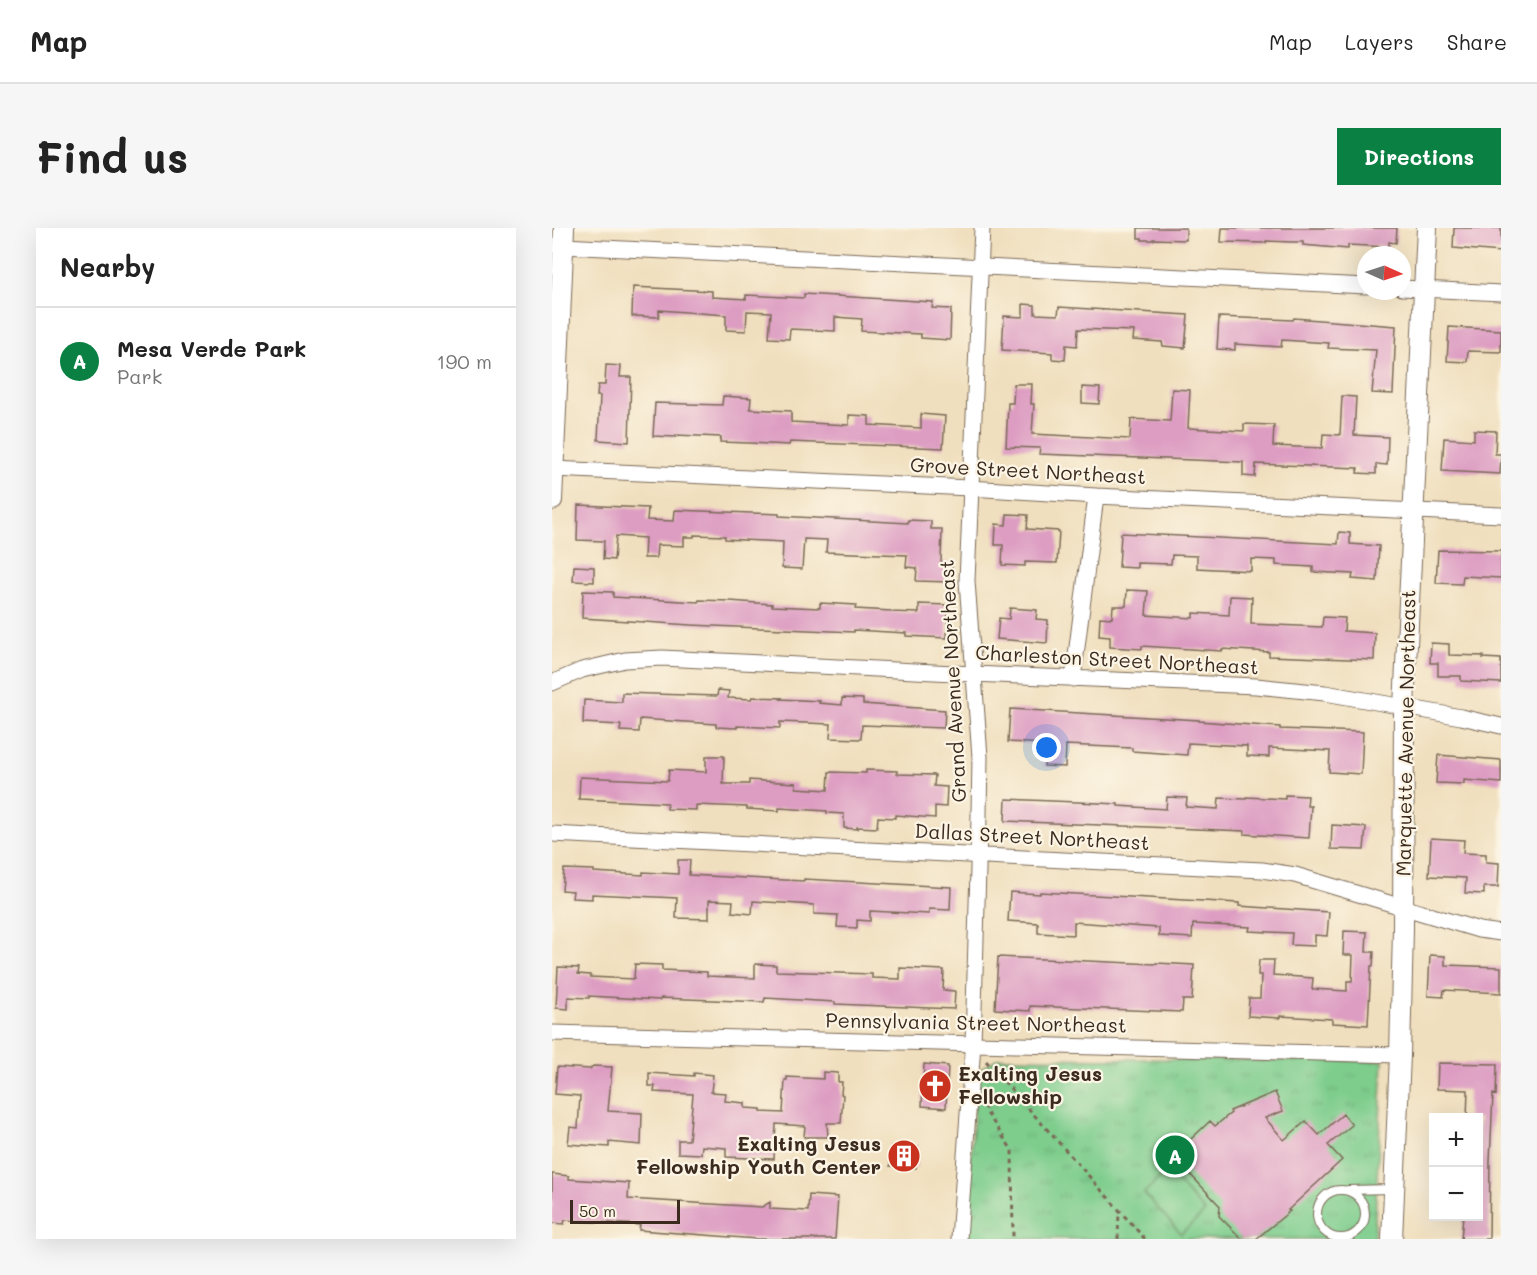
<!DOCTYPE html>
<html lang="en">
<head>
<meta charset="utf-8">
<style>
	:root { --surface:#fff; --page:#f6f6f6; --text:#222; --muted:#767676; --line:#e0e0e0; --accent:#0b8043 }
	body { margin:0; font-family:Mali,sans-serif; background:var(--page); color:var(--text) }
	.controls { position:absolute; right:18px; bottom:18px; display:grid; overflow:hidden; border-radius:0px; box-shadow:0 6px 24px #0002 }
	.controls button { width:54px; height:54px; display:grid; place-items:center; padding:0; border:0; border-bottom:2px solid var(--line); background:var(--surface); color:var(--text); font:30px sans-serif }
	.compass { position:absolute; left:805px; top:18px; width:54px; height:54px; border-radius:50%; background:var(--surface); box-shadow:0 6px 24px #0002; rotate:93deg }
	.scale { position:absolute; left:18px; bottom:15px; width:110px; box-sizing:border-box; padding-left:6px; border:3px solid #3b2a1e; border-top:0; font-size:16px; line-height:21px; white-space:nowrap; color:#3b2a1e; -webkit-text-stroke:4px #fcf5e5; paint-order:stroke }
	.you { position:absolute; left:495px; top:520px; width:21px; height:21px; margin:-15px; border:4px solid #fff; border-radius:50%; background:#1a73e8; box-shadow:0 0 0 9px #1a73e833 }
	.badge { display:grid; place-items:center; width:39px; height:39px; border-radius:50%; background:var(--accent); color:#fff; font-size:20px; font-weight:700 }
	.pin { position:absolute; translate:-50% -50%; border:3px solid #fff; box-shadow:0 2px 6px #0006 }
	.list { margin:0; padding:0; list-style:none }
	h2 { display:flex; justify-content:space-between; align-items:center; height:78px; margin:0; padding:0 24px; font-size:26px }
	h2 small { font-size:20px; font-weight:400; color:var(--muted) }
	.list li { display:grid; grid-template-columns:39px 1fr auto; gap:18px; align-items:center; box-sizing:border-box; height:108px; padding:0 24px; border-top:2px solid var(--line) }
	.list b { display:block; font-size:22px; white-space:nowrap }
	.list p { margin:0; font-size:20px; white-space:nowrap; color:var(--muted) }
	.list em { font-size:20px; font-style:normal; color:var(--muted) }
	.map { position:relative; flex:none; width:949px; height:1011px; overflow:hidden; border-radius:0px }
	header { display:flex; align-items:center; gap:36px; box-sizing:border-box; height:84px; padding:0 30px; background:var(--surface); border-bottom:2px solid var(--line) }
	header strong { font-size:28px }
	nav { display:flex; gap:33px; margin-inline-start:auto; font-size:21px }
	.intro { display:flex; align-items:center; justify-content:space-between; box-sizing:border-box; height:144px; padding:0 36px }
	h1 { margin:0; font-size:42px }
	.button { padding:15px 27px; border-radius:0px; background:var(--accent); color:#fff; font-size:21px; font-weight:700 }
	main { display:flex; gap:36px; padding:0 36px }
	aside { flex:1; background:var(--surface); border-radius:0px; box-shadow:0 6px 24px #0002 }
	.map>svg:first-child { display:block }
	.park { fill:url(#park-tufts); stroke:#5c7c56; stroke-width:1.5 }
	.garden { fill:#7ecd8d; stroke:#5c7c56; stroke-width:1.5 }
	.building { fill:#dd9dc2 }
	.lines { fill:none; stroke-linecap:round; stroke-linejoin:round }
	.service-casing { stroke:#7a6956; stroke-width:10 }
	.minor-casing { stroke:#7a6956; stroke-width:17 }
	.tertiary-casing { stroke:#7a6956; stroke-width:22 }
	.path { stroke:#7a6956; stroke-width:3; stroke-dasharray:4.5 4.5; stroke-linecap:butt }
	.service { stroke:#fff; stroke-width:8 }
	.minor { stroke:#fff; stroke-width:15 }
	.tertiary { stroke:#fff; stroke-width:20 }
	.labels { text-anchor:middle; stroke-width:4.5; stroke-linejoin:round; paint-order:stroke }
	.street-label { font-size:20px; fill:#3b2a1e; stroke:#fcf5e5 }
	.poi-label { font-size:20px; font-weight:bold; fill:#3b2a1e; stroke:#fcf5e5; text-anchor:start }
</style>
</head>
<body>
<header>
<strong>Map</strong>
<nav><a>Map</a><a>Layers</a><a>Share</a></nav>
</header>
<div class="intro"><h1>Find us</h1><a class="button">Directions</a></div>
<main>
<aside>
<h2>Nearby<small></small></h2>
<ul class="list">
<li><span class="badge">A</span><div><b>Mesa Verde Park</b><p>Park</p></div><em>190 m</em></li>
</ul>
</aside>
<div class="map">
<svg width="949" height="1011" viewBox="0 0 949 1011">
	<defs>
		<pattern id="park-tufts" width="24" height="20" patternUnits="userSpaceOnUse" patternTransform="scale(1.5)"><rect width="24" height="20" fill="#7ecd8d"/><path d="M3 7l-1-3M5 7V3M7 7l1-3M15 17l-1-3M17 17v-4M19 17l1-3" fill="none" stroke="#6eb079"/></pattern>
	</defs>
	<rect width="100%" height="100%" fill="#fcf5e5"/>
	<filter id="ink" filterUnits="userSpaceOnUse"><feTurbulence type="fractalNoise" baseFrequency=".0167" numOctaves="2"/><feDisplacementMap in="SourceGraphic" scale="12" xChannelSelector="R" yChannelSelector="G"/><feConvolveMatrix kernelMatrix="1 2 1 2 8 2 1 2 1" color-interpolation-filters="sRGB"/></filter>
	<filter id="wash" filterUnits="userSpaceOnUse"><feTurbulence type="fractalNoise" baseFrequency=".008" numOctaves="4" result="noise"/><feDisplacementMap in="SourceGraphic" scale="24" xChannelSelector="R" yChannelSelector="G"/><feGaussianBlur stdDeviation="1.35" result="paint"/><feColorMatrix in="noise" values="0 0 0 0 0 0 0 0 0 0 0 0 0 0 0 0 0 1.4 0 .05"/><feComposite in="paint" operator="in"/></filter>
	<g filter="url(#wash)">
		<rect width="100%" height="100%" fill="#f0dfbe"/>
		<path class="park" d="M446 830 831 833 822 1011H413L425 843Z"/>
		<path class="garden" d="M615 943 653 984 629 1006 592 965Z"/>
		<g id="blocks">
			<path class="building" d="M586 0H634V12L601 11V12H590V10H586Z
				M670 0H845L844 15 837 14V19L796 17V21L751 17V14H740L714 13V15L669 14Z
				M902 0H949V24L901 20Z
				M81 59 160 63V69L194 71V67L252 70V66L381 74 380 80 399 81 398 112 369 110V106L309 103 310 91 283 89V103L238 101 237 111 217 110 219 84 195 83 194 103 174 102V87L107 82V89L80 88Z
				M471 76 483 77V86L506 87 507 79 636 87 633 120 611 118 610 114 581 112 582 103 526 101 525 118 514 117 513 132 500 131V125L450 122 452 88 471 89Z
				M667 89 741 92 742 90 844 98 841 166 820 165 824 122 776 120 777 115 730 112 729 119 683 116V122L665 121Z
				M897 99 949 102V124L916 123 915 134 895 133Z
				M54 137 69 138 68 149H79L77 214 46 212 48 168H45L46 157H53Z
				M462 156H480L479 176H482L480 206 578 211 579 191 618 193 620 161 638 162 636 200 692 203V196L722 197 721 218 770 220 771 206 788 207 790 168 804 169 802 207 836 209 835 237 824 236V246L805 245 806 240 704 236 703 249 691 248V234L487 226 488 220 454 219 456 175H461Z
				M530 159 548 160 547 176 530 175Z
				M171 168 199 170 198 181 239 183V194L297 197V187L317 188V197L369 200V186L393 188 391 220 238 214 237 217 197 215 168 214 169 209 124 207V209L101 208 103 175 170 177Z
				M922 202 944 203 943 226H949L948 246 890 243 892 210 922 212Z
				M26 277 96 280 95 292 122 293 123 282 227 286V288L356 295V292L379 293V301H390L389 334 400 335 399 354 364 353 365 340 354 339 355 327 274 324 275 312 252 311 250 341 230 340 231 314 173 311V308L142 307V309H132V318L105 317 104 330H92L93 310 64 308 62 332 51 331 52 313 25 312Z
				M455 286 476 287 475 301 507 303 505 335 473 334V338L450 337 451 317H443L444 296 454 297Z
				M787 304 798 305V316L827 318 825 353 800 351 801 346 761 344V339L724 337V332L699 331V343L645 340V328L620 327 619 336 585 335V340L567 339 569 305 786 316Z
				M886 322 949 323V350L911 348 910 356 884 355Z
				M22 338 42 339V354L21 353Z
				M575 362 596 363 594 387 641 390V385L677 387 678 368 700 369 699 396 770 399 771 389 793 390 792 403 823 405 822 432 717 428V424L670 421V423L590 418V421L558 419V409L547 408 548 389 560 390 561 378H574Z
				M31 363 61 364V369L146 374 147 372 178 373 220 376V378L268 380V375L304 377 303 381 339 383V384L367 385V376L396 377 395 410 354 408V405L302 402V404L139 397 30 390Z
				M458 380 485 382 484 391 496 392 495 415 445 411 447 390 457 391Z
				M879 415 897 416V427L932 428 931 430 949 431V455L909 453V448H886V435H878Z
				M166 462 177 463 176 470 200 471V469L230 470 229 471 268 473 267 475 290 477V470L311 471V476L393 482 392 500 310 497 309 511 278 510 279 496 228 494V500L185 498V500L164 499V496L88 491 87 504 68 503 69 497 31 495 32 472 70 474V465L165 468Z
				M458 481 647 492V493L728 499V501L811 504 809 546 777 544 778 523 717 520V529L695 528V518L636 515 635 527 580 523V520L514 517 513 539 492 538 494 516 456 514Z
				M886 527 949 532V555L912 552V556L884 555Z
				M154 528H172L171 556H197V552L244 555V560L276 562 277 544 314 545V542L345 543V546L383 547 382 558 395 559 394 579 383 578V590L343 587V590L326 589 325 600 305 599V601L292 600V586L275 585V583L227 580V583L195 581V579L144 577V582L115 581V575L27 571 28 549 116 553 117 542 154 544Z
				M733 567 756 568 755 578H759L757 610 692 606 693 603 453 593 454 571 525 574 566 576V578L614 581 615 569 635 570 634 579 666 581 667 570 694 571V569L733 571Z
				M780 597 814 599 812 622 779 621Z
				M879 610 912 612 911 625 934 626V634L947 635 946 659H932V666L913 665 914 650 877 648Z
				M126 632H138L137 647 252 653V651L399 659 398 682 377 681V686L318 683V693L305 692V700L285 699 286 687 262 686V677L201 673 200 686 180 684 181 673 157 672V691L124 690 125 670 40 666V671L20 670 21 663 10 662 12 641 42 642V644L91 647V644L126 646Z
				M458 664 488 666V664L687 675V678L777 684 775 708 763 707V718L739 717 740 705 697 703 698 699 641 696 640 710 607 708V700L522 694V707L486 705V695L456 693Z
				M792 703 815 704 814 724H822L821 738H819L816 797 780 795V791L728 788V790L696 788 697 770H708L709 747H706L707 732H722L721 747 761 750 760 761 795 763V753H800L801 727H791Z
				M878 727 893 728V737L949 739V765L892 762 891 769 876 768Z
				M446 729 603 736 604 735 642 737 640 772H631L630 784 478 778V783L443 781Z
				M83 736 110 737V742L155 744V748L203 750V736L224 737V743L320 746V750L348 751V740L392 742 391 762 403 763 402 781 283 776V774L213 770 212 774 109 770 108 772 37 768V770L16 769V781L4 780 6 739 27 740 26 746 38 747V749L82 751Z
				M886 835 945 836 944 867 941 866 938 933 937 1011H909L911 988H927V890H915L916 862 885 861Z
				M372 836 396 838 394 880 370 878Z
				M41 838 60 839 56 883 90 885 89 917 57 914V919L16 916 18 899 26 900 28 868 3 866 5 839 38 841Z
				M271 844 286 845V854H290L289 866 291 867 289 895H275L276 909H252L253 898 224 896 222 931 174 929V920L150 918 149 926 126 925V912H137L141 866 102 864 103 858H97V845L142 848V845L161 847 159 864 174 865 173 873 193 875V880L209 881V884L231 885 233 852H235V849L271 851Z
				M723 864 731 883 713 890 732 912 754 893 767 907 791 886 800 897 776 917 790 932 736 982 738 983 704 1011H690L667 988 668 978 621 928 658 893 663 898 679 885 678 883Z
				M349 917 366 919 364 940 338 938 339 918 348 919Z
				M0 946 17 948V951L77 955 76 971 210 979 218 974V981L256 983 257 967 286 969 283 1011H205L87 1002 88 997 13 992 12 996 0 995Z"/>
		</g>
	</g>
	<g filter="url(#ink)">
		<use href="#blocks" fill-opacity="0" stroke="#7a6956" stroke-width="1.5"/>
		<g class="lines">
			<defs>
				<path id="service" d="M765 986a24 24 0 1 1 48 0a24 24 0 1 1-48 0Z
					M796 962 841 961"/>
				<path id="minor" d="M11 18 814 58
					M850 60 949 65
					M1 241 418 260 544 268 949 287
					M521 451 544 268
					M0 455 30 442 73 432 110 430 421 446 704 458 773 465 909 489 949 498
					M0 606 710 642 743 647 927 702 949 705
					M0 805 848 827
					M407 1011 421 816 426 641 428 529 415 353 430 0"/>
				<path id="tertiary" d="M0 272 12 0
					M840 1011 848 827 851 701 852 479 875 0"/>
			</defs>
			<use href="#service" class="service-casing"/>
			<use href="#minor" class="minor-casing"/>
			<use href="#tertiary" class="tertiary-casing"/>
			<path class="path" d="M434 833 593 1011
				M433 877V882L460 922 461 1011
				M566 1011 567 984"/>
			<use href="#service" class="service"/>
			<use href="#minor" class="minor"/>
			<use href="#tertiary" class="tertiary"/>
		</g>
	</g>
	<defs>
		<symbol id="church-disc" viewBox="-11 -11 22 22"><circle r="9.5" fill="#c8321e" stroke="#fcf5e5"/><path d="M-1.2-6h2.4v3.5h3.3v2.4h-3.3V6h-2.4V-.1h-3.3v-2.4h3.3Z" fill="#fff"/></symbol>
		<symbol id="building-disc" viewBox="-11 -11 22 22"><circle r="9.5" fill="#c8321e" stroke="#fcf5e5"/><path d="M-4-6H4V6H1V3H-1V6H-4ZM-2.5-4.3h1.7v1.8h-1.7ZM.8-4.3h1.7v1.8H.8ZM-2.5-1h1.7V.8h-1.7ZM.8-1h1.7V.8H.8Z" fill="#fff"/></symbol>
	</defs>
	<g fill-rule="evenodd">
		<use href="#church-disc" x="364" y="839" width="38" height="38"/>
		<use href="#building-disc" x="333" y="909" width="38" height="38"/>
	</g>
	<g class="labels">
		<g class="street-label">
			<text transform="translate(476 243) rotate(3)" y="7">Grove Street Northeast</text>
			<text transform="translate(565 432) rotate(3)" y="7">Charleston Street Northeast</text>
			<text transform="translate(401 453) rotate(-93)" y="7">Grand Avenue Northeast</text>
			<text transform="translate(854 505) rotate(-89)" y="7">Marquette Avenue Northeast</text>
			<text transform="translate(480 609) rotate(3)" y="7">Dallas Street Northeast</text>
			<text transform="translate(424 795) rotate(1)" y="7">Pennsylvania Street Northeast</text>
		</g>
		<g class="poi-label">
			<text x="406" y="853">Exalting Jesus<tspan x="406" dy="23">Fellowship</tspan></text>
			<text x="329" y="923" text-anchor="end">Exalting Jesus<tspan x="329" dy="23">Fellowship Youth Center</tspan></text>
		</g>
	</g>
</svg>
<div class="controls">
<button>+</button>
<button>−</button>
</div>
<svg class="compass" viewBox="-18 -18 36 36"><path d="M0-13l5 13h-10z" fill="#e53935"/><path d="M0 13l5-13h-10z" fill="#767676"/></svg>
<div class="scale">50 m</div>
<div class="you"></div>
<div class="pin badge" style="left:623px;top:927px">A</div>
</div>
</main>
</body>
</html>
